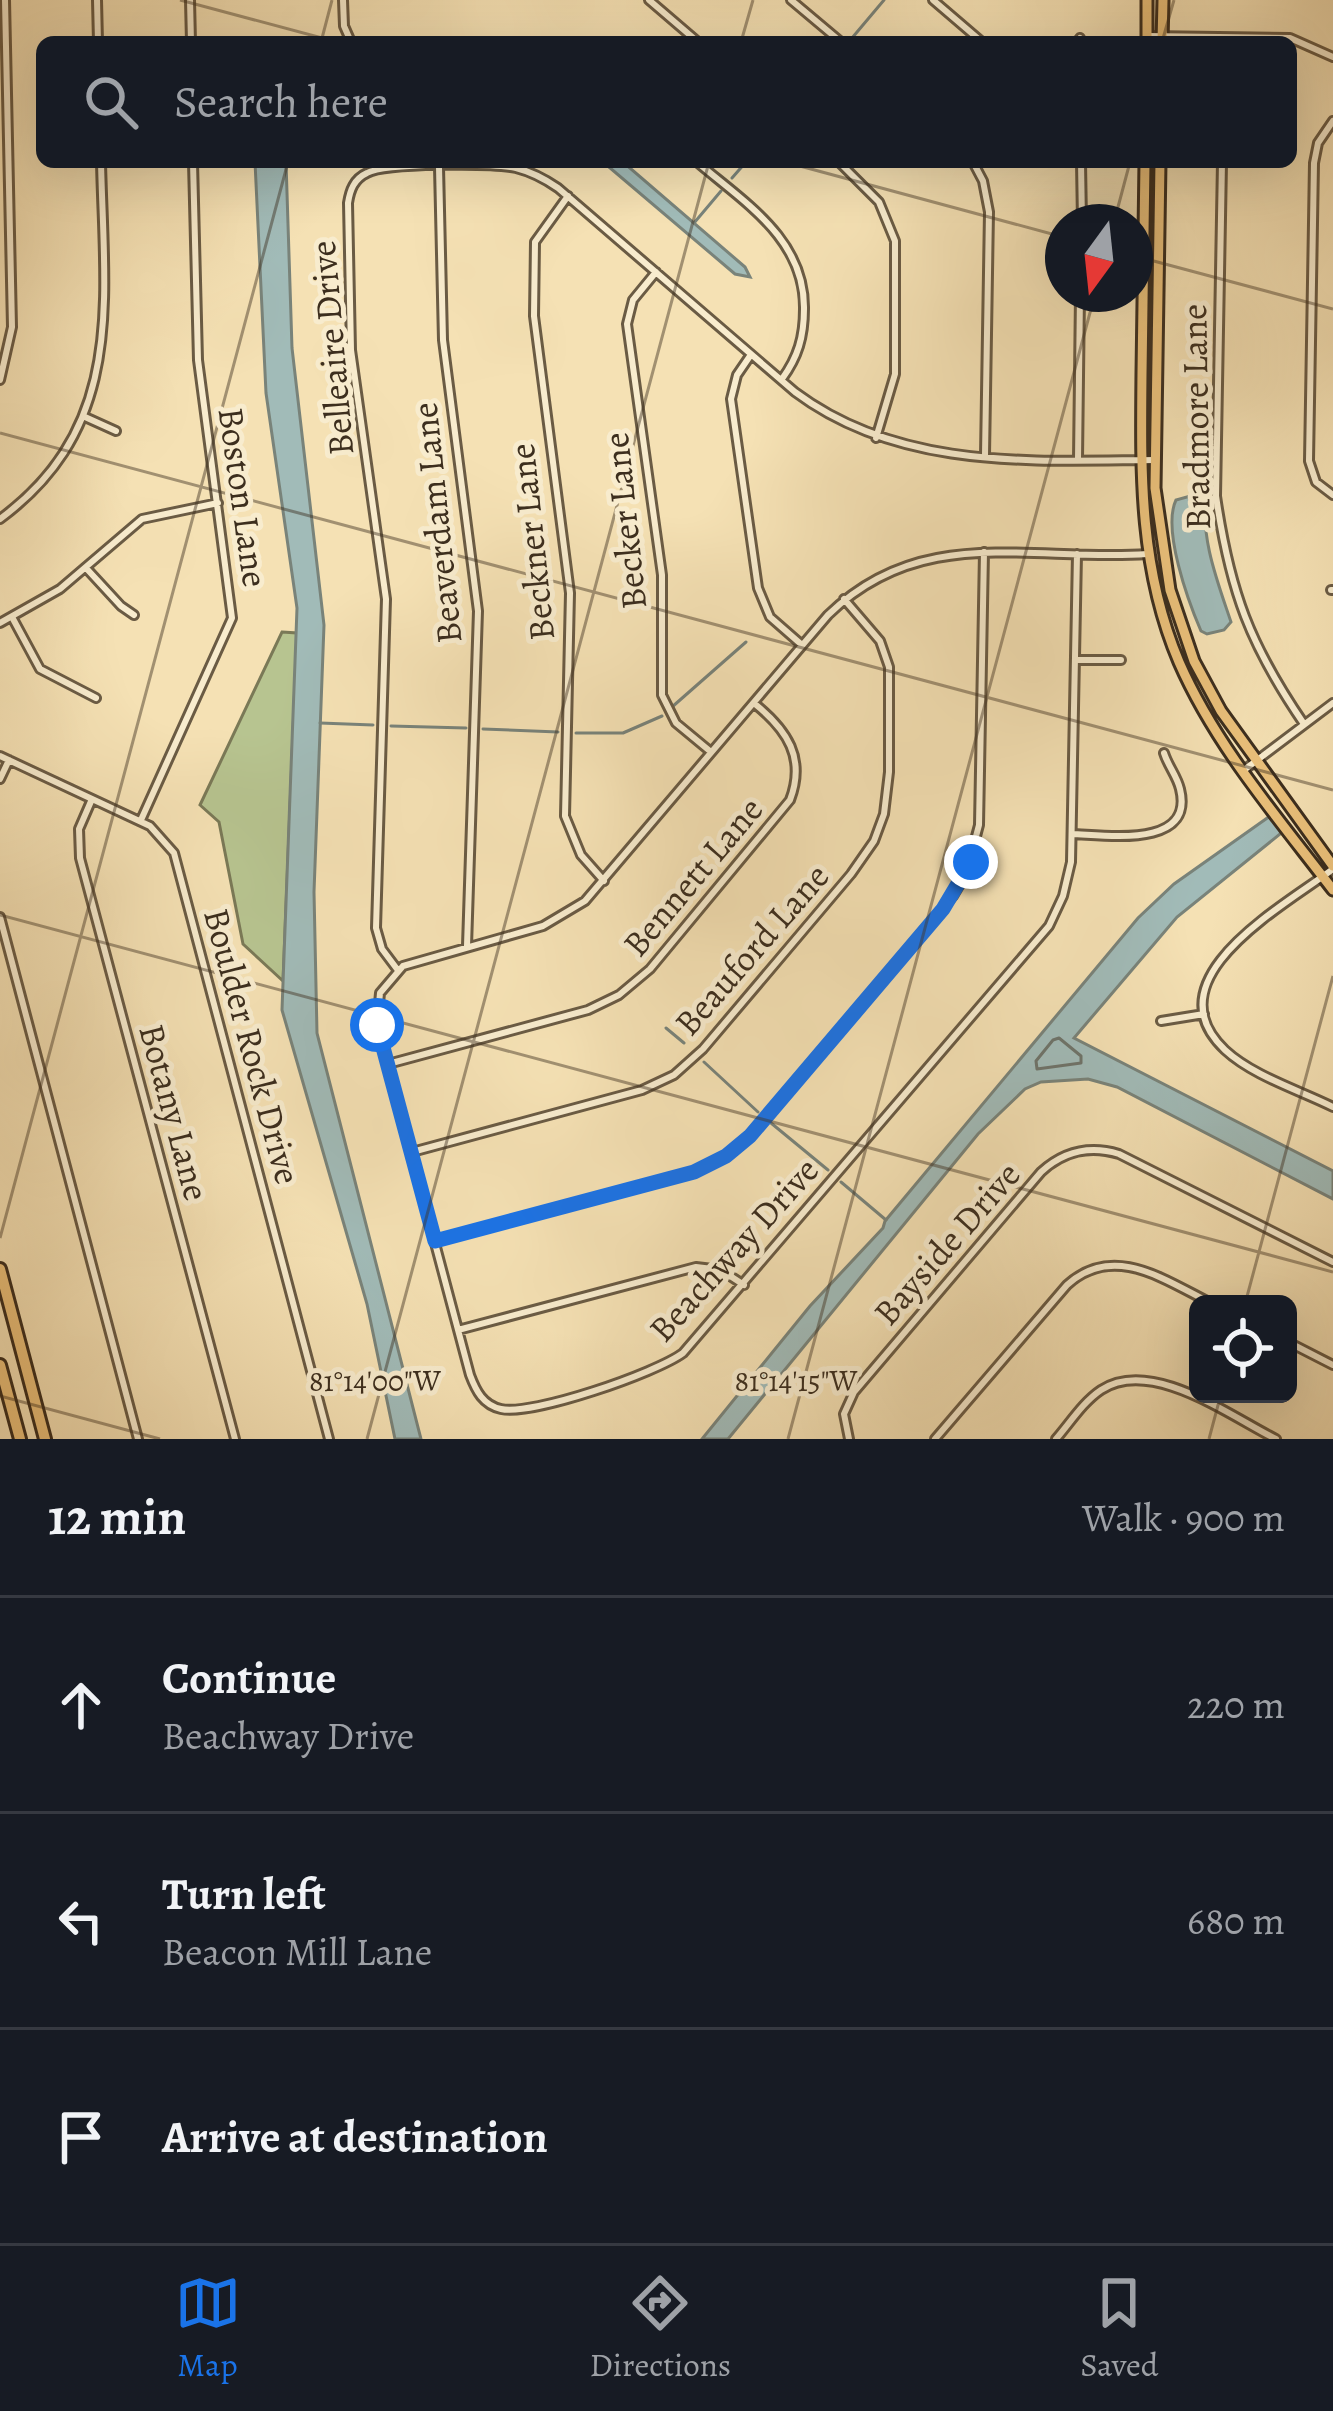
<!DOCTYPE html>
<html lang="en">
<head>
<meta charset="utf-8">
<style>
	:root { --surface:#171b24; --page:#242831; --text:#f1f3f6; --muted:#9ea1a6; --line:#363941; --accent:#1a73e8 }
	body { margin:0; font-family:Alegreya,serif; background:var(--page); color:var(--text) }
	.controls { position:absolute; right:36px; bottom:36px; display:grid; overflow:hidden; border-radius:18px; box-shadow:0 12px 48px #0002 }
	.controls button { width:108px; height:108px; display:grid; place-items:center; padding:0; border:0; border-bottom:3px solid var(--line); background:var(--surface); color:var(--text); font:60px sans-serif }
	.compass { position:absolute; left:1045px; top:204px; width:108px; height:108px; border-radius:50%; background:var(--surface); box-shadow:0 12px 48px #0002; rotate:195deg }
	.stop { position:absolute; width:36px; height:36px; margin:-27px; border:9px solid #1a73e8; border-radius:50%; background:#fff }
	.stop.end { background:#1a73e8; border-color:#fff; box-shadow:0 3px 12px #0008 }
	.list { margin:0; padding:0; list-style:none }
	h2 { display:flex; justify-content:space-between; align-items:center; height:156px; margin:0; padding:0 48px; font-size:51px }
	h2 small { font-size:39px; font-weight:400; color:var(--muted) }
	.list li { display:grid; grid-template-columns:78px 1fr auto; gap:36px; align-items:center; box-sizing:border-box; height:216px; padding:0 48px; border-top:3px solid var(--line) }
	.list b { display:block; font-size:45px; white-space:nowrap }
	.list p { margin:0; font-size:39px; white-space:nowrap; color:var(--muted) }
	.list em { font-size:39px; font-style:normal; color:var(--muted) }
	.icon { flex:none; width:66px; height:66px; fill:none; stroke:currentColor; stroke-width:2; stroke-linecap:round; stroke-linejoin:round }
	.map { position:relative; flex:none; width:1333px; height:1439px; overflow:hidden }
	.search { position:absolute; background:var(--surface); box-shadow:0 12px 48px #0002; left:36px; right:36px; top:36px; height:132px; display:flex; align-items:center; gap:30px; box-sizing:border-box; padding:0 42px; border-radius:18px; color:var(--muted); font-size:45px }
	.sheet { height:804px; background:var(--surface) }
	nav { display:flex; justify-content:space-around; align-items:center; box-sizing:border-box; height:168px; border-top:3px solid var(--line); background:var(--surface); font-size:33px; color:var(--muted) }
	nav a { display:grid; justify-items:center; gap:6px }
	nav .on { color:var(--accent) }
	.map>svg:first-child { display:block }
	.green { fill:#b7c490; stroke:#7a7957; stroke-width:3 }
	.water { fill:#a1bbb8; stroke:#79837a; stroke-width:3 }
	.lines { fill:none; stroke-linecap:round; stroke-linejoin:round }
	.shore { stroke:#6e746b; stroke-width:3 }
	.stream { stroke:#79837a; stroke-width:3 }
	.minor-casing { stroke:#6a5b44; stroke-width:12 }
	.major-casing { stroke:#3c2e1e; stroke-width:15 }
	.highway-casing { stroke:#3c2e1e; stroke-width:16 }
	.minor { stroke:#f8ecce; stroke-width:6 }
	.major { stroke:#eac07a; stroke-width:9 }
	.highway { stroke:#eac07a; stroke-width:10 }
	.route { stroke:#1a73e8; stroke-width:15 }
	.ticks { fill:none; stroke:#3c2e1e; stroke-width:3; stroke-opacity:0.45 }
	.labels { text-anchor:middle; stroke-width:10; stroke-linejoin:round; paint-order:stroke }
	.street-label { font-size:36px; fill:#3c2e1e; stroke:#f8ecce }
	.ticks-label { font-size:30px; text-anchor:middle; fill:#3c2e1e; stroke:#f8ecce; stroke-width:10; stroke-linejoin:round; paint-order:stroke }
</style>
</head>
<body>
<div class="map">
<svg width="1333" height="1439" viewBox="0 0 1333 1439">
	<rect width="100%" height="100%" fill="#f5e1b4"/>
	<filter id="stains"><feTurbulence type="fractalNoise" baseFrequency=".00167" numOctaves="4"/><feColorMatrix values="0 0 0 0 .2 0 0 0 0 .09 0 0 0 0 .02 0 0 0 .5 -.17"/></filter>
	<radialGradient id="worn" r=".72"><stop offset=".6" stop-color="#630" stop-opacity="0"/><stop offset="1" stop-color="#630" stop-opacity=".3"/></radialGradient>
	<path class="green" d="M282 632 297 633 283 981 243 944 219 822 200 805Z"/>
	<path class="water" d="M255 162H286L292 348 324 625 314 892 317 1033 421 1439H395L367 1304 282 1010 297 608 266 393Z
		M603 162H623L745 267 750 277 735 274Z
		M1201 493 1207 495C1199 535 1218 583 1231 622L1224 630 1207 634 1201 631C1188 601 1162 529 1176 500Z
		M1273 814 1285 830 1177 917 1074 1038 1333 1171V1199L1117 1087 1088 1079 1041 1082 1025 1089 978 1134 728 1439H702L810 1306 883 1228 885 1221 1138 918 1174 884Z"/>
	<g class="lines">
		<path class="shore" d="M1059 1038 1081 1056V1063L1037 1069 1036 1061 1053 1040Z"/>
		<path class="stream" d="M852 38 884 0
			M732 178 746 162
			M694 223 721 191
			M672 707 746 642
			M320 723 373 725
			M391 726 466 728
			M483 729 558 732
			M576 733H623L662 716
			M666 1028 684 1043
			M704 1062 758 1112
			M771 1123 828 1170
			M841 1182 886 1220"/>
		<defs>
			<path id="minor" d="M97 0 98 42
				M190 0 191 42
				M343 0 344 26 351 42
				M649 0 698 42
				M791 0 841 42
				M933 0 982 42
				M1147 36 1290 38 1333 57
				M1077 42 1080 38
				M1333 121 1318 143 1314 163 1309 461 1316 482 1333 495
				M697 162C745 203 805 239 804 309 804 337 798 357 782 379
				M839 162 879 202 895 241V374L876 438
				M973 162 983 181 989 212 985 455
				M1081 162 1082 222
				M1222 162 1216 496C1230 592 1250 645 1304 724
				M439 167 443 340 478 611 467 946
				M568 196 535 242 534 316 570 593 565 816 581 855 604 881
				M656 272 633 300 627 324 662 575V695L676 723 711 752
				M750 356 737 375 731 399 758 588 770 617 802 645
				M0 380 12 327 5 0
				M85 417 116 431
				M1078 459 1080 294
				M0 519C126 426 104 300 101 162
				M1077 554 1071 862 1063 896 1049 926 683 1353C656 1373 532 1416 501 1409 483 1405 476 1391 470 1375L377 1025 380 993 403 966 543 926 585 901 828 615C922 523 1031 562 1147 554
				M86 568 121 606 134 615
				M1331 590H1333
				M12 617 40 669 96 698
				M0 623 60 589 142 519 218 503
				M1075 660H1121
				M0 756 150 826 174 853 329 1439
				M1244 770 1333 703
				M0 779 9 760
				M92 799 79 829 80 858 235 1439
				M141 820 232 618 198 360 193 162
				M1072 834C1105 835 1195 849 1180 789 1177 776 1168 766 1164 753
				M1333 869C1286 905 1149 978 1225 1050 1253 1076 1299 1090 1333 1107
				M0 917 138 1439
				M397 969 382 949 376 928 386 599 351 350 348 203C350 190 354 179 367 173 385 163 493 163 516 168 532 172 545 179 558 188L795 392C899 470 1030 461 1154 460
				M1161 1021 1204 1014
				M388 1064 588 1010 619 995 650 969 790 800C806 758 787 730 755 704
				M412 1152 642 1090 674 1075 703 1049 851 874 874 841 884 814 889 772V667L880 641 844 599
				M436 1241 694 1172 726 1156 750 1136 953 896 966 874 979 825 984 552
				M458 1330 696 1267 721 1270 744 1285
				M1288 1342 1333 1365
				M849 1439 844 1414 854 1392 1041 1172C1064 1151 1089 1145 1119 1154L1333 1262
				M935 1439 1067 1285C1114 1242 1166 1281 1213 1304
				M1056 1439C1070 1423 1083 1402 1101 1390 1151 1357 1230 1416 1276 1439"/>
			<path id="major" d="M1147 42V0
				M1162 42 1163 0
				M1145 162C1144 232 1143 303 1142 373 1141 473 1139 568 1179 662 1215 745 1278 818 1333 890
				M1160 162 1155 488 1170 590 1194 661 1221 711 1333 866"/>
			<path id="highway" d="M0 1269 45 1439
				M0 1365 20 1439"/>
		</defs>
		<use href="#minor" class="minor-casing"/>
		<use href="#major" class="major-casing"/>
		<use href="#highway" class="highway-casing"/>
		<use href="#minor" class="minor"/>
		<use href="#major" class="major"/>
		<use href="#highway" class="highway"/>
	</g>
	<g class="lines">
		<path class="route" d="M377 1025 435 1241 694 1172 726 1156 750 1136 943 909 971 862"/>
	</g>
	<path class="ticks" d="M180 0 337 42M321 42 332 0M741 42 753 0M1162 42 1174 0M785 162 1063 237M1114 222 1130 162M1135 256 1333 309M0 433 1333 790M0 915 1333 1272M0 1238 288 162M1245 1304 1333 976M0 1396 160 1439M367 1439 709 162M788 1439 1095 294M1209 1439 1221 1394"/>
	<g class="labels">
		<g class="street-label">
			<text transform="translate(331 348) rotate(-95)" y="13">Belleaire Drive</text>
			<text transform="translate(1195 417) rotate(-91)" y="13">Bradmore Lane</text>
			<text transform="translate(244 497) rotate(82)" y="13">Boston Lane</text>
			<text transform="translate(624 521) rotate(-96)" y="13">Becker Lane</text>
			<text transform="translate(436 523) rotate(-96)" y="13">Beaverdam Lane</text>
			<text transform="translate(531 542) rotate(-96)" y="13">Beckner Lane</text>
			<text transform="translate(692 876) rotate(-50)" y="13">Bennett Lane</text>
			<text transform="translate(751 949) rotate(-49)" y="13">Beauford Lane</text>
			<text transform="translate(253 1046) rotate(75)" y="13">Boulder Rock Drive</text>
			<text transform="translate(175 1112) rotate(75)" y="13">Botany Lane</text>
			<text transform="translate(946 1243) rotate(-49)" y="13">Bayside Drive</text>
			<text transform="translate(733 1249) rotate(-48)" y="13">Beachway Drive</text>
		</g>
	</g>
	<g class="ticks-label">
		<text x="375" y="1391">81°14'00"W</text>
		<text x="796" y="1391">81°14'15"W</text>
	</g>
	<rect width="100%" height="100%" filter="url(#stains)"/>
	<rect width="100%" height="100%" fill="url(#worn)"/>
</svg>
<div class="controls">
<button><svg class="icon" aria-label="locate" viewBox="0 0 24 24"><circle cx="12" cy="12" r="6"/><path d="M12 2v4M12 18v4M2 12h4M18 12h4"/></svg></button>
</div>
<svg class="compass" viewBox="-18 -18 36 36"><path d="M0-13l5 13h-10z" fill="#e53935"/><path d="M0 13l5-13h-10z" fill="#9ea1a6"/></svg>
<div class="stop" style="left:377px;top:1025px"></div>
<div class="stop end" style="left:971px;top:862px"></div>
<div class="search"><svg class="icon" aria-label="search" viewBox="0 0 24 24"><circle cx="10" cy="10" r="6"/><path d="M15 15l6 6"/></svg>Search here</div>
</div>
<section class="sheet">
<h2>12 min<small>Walk · 900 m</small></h2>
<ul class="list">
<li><svg class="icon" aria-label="ahead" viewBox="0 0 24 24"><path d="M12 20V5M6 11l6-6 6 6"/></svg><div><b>Continue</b><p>Beachway Drive</p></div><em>220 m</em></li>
<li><svg class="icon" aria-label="left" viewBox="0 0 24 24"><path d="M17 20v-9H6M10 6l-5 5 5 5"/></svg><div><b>Turn left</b><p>Beacon Mill Lane</p></div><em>680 m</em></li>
<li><svg class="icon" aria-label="arrive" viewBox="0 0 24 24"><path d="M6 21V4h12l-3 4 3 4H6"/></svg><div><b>Arrive at destination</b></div></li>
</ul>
</section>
<nav>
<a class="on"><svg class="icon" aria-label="map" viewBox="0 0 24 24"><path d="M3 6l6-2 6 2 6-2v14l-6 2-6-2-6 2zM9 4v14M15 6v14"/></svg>Map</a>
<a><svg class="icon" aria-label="directions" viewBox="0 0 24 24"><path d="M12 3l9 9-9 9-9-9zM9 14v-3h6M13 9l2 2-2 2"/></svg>Directions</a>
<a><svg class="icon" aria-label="saved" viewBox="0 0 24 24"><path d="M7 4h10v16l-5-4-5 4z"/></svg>Saved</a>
</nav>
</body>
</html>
